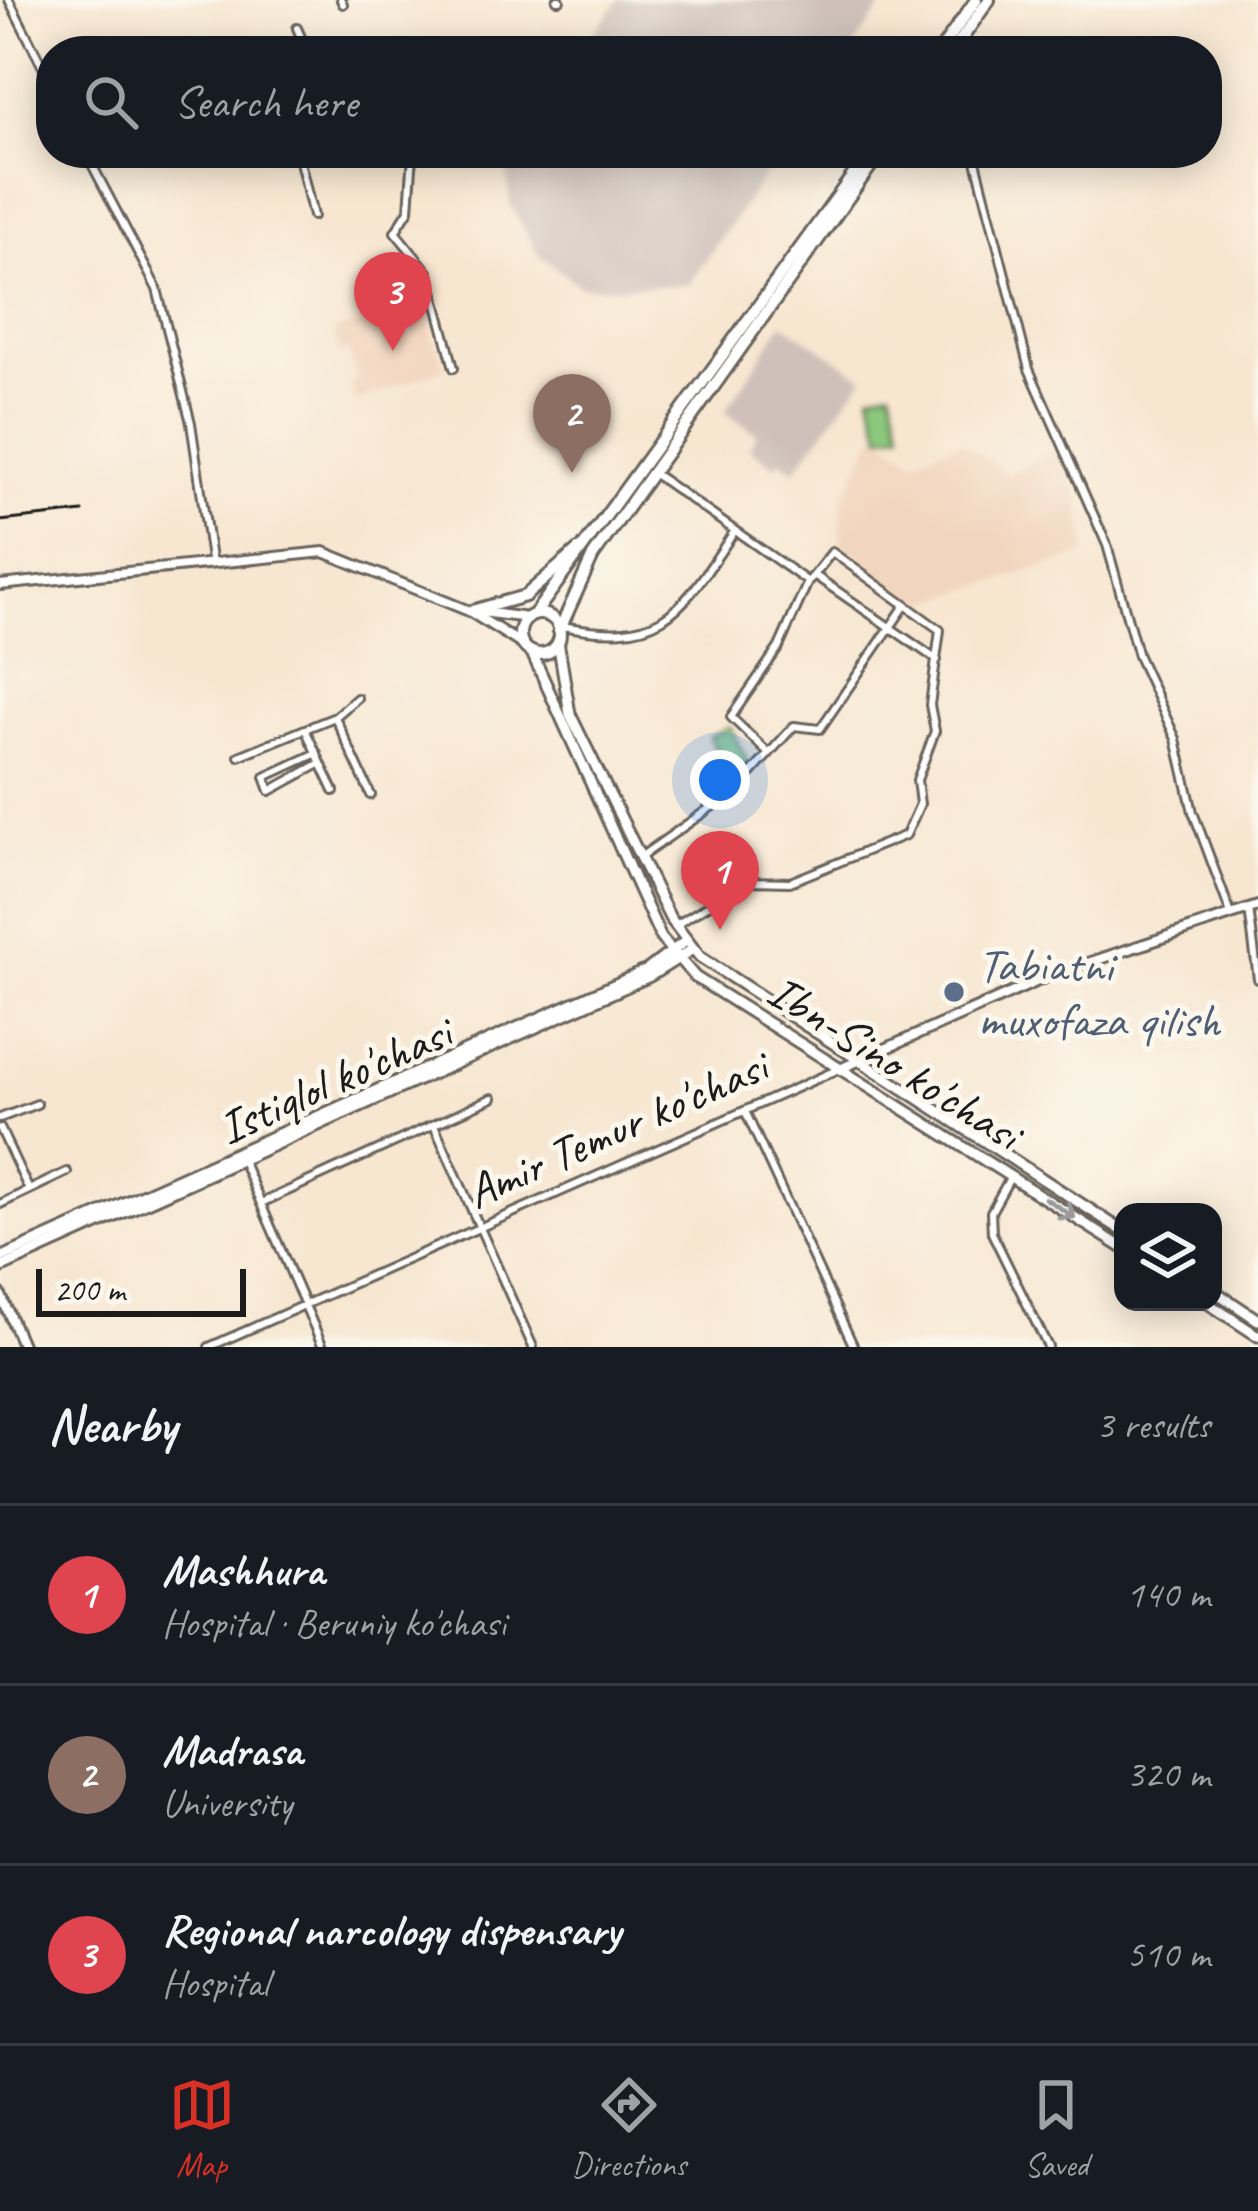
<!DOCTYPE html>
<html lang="en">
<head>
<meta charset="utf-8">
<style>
	:root { --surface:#171b24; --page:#20242c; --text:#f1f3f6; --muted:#9ea1a6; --line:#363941; --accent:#d93025 }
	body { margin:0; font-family:Caveat,sans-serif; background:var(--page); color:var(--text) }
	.controls { position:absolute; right:36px; bottom:36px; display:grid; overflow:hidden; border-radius:24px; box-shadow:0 6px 30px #0003 }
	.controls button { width:108px; height:108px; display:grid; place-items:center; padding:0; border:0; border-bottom:3px solid var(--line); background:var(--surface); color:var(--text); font:60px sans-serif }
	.scale { position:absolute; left:36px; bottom:30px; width:210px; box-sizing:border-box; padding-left:12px; border:6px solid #1c1c1c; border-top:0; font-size:33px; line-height:42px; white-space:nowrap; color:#1c1c1c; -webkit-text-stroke:9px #fbf7ec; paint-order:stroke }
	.you { position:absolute; left:720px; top:780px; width:42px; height:42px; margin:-30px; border:9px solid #fff; border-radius:50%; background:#1a73e8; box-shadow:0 0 0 18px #1a73e833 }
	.badge { display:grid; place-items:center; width:78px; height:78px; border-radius:50%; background:var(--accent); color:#fff; font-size:39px; font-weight:700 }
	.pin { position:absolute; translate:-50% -99px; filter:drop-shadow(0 3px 6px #0008) }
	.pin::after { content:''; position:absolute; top:63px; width:42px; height:36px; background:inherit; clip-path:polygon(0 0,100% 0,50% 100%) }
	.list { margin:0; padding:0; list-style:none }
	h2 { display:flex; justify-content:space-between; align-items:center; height:156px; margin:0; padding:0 48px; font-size:51px }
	h2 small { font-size:39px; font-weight:400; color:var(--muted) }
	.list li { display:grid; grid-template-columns:78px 1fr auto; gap:36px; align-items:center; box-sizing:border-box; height:180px; padding:0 48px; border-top:3px solid var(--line) }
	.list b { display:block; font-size:45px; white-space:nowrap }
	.list p { margin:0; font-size:39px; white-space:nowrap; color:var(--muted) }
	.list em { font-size:39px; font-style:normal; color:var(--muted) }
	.icon { flex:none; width:66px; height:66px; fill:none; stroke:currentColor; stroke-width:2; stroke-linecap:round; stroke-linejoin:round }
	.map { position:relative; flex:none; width:1258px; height:1347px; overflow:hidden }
	.search { position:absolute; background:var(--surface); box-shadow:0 6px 30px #0003; left:36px; right:36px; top:36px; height:132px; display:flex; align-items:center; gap:30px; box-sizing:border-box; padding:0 42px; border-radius:48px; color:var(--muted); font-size:45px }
	.sheet { height:696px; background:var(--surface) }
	nav { display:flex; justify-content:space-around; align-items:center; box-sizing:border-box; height:168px; border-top:3px solid var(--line); background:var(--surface); font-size:33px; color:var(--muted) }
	nav a { display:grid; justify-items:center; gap:6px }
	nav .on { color:var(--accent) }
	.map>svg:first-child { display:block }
	.built { fill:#f2d5be }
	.industrial { fill:#cfc1ba }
	.green { fill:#8bc77c; stroke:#54724c; stroke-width:3 }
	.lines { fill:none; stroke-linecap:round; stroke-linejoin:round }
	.street-casing { stroke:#69635b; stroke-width:12 }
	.secondary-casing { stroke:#69635b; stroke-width:14 }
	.primary-casing { stroke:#69635b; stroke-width:15 }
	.highway-casing { stroke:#69635b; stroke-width:16 }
	.street { stroke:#fff; stroke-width:6 }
	.secondary { stroke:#fff; stroke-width:8 }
	.primary { stroke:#fff; stroke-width:9 }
	.highway { stroke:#fff; stroke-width:10 }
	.rail { stroke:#1c1c1c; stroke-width:3 }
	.oneway { stroke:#999 }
	.service-dot { fill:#5c6f8a; stroke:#fbf7ec; stroke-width:4.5 }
	.labels { text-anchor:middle; stroke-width:10; stroke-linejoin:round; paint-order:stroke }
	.service-label { font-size:48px; fill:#4e5e75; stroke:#fbf7ec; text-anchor:start }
	.street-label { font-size:48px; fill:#1c1c1c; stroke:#fbf7ec }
</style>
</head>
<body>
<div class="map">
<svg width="1258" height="1347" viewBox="0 0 1258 1347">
	<rect width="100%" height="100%" fill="#fbf7ec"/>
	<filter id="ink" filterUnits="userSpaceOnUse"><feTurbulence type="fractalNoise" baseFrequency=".00833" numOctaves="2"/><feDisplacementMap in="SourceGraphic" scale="24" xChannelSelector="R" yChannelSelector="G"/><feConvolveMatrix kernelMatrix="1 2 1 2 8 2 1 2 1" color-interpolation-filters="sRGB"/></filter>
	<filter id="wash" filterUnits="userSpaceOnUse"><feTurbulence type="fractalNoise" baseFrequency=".004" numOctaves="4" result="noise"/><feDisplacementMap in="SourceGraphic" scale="48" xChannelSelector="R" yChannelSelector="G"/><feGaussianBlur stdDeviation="2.7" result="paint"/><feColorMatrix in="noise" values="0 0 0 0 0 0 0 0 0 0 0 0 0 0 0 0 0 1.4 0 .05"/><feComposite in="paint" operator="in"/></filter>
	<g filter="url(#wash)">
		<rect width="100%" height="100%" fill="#f7e6d0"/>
		<path class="built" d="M429 303 432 335 445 368 356 401 350 384 358 380 347 351 339 353 334 331Z
			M876 433 915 460 961 441 1007 474 1055 451 1079 496 1086 554 913 606 840 545 842 500Z"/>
		<path class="industrial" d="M619 0H887L851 51H580Z
			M505 153H780L688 285 582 287 539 255 510 205Z
			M783 323 864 377 795 470 780 460 775 466 749 448 757 434 725 412Z"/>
		<path class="green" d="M891 389 902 431 882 436 870 394Z
			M730 727 749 764 728 775 709 737Z"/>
	</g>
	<g filter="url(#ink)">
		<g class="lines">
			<defs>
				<path id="street" d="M9 0 51 83
					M341 0 343 4
					M557 0H560
					M297 28 307 51
					M86 153 157 289 191 423 211 559
					M298 153 313 216
					M413 153 409 210 395 232 428 272 454 368
					M974 153 1029 369 1107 545 1138 656 1176 739 1193 812 1231 914
					M653 473 808 582 814 575 937 660
					M562 626C667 646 680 611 734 532
					M335 717 371 795
					M317 753 265 777 270 791 321 763
					M769 754 731 717 779 647 808 582
					M239 756 305 729
					M334 791 305 729 335 717 357 698
					M639 858 737 789 794 726 820 729 904 607
					M1249 909 1258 979
					M676 925 747 881 790 882 906 835 920 804 917 780 935 731 930 705 940 630 832 552 814 575
					M745 1111 854 1347
					M0 1118 37 1104
					M434 1125 533 1347
					M0 1128 29 1190
					M242 1160 323 1347
					M1011 1176 991 1212 992 1233 1048 1347
					M261 1203 492 1098
					M0 1204 67 1172
					M209 1347 839 1069"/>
				<path id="secondary" d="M0 585 324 552 469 611 523 645
					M482 612 528 618
					M840 1069 1049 976 1258 906
					M0 1293 23 1347"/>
				<path id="primary" d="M558 641 570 714 670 918 700 957 1123 1231
					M531 651 661 938 695 977 1123 1248
					M0 1258 647 970 687 940
					M0 1268 650 976 693 949
					M1213 1290 1258 1320
					M1206 1302 1258 1336"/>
				<path id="highway" d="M940 51 976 0
					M953 51 989 0
					M472 611 525 596 578 550
					M520 634a20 20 0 1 1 40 0a20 20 0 1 1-40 0Z
					M534 615 869 153
					M559 631 593 556 880 153"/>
			</defs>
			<use href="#street" class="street-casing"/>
			<use href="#secondary" class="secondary-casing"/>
			<use href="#primary" class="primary-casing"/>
			<use href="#highway" class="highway-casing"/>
			<use href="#street" class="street"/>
			<use href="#secondary" class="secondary"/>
			<use href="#primary" class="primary"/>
			<use href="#highway" class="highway"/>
			<path class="rail" d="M0 521 83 512"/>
		</g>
		<defs><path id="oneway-shaft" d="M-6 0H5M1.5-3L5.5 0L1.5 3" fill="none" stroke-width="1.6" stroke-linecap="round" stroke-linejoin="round" transform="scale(3)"/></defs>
		<use class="oneway" href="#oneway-shaft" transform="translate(1060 1208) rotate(33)"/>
	</g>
	<circle class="service-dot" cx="954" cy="992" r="12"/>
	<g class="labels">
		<g class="service-label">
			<text x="978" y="981">Tabiatni<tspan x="978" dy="55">muxofaza qilish</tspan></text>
		</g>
		<g class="street-label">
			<text transform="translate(895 1061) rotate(32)" y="17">Ibn-Sino ko'chasi</text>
			<text transform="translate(334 1079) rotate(-24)" y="17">Istiqlol ko'chasi</text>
			<text transform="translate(616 1128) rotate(-24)" y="17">Amir Temur ko'chasi</text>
		</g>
	</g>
</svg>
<div class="controls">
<button><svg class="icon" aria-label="layers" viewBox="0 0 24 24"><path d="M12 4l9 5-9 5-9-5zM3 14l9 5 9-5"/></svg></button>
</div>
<div class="scale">200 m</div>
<div class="you"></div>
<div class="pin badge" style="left:720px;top:930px;background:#e0444e">1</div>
<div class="pin badge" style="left:572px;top:473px;background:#8d6e63">2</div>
<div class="pin badge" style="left:393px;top:351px;background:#e0444e">3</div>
<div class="search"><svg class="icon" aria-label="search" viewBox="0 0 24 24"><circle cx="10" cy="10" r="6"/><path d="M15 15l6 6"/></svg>Search here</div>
</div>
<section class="sheet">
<h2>Nearby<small>3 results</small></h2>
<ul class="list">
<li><span class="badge" style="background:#e0444e">1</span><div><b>Mashhura</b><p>Hospital · Beruniy ko'chasi</p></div><em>140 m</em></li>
<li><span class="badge" style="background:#8d6e63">2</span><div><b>Madrasa</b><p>University</p></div><em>320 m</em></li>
<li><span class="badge" style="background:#e0444e">3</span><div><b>Regional narcology dispensary</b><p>Hospital</p></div><em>510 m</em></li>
</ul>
</section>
<nav>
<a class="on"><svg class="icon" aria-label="map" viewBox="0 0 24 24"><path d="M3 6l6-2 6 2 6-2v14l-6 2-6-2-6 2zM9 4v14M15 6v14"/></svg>Map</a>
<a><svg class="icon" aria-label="directions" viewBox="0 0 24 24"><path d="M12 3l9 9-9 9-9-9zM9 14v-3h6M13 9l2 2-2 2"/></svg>Directions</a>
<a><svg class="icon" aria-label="saved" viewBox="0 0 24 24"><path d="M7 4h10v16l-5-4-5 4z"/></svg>Saved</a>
</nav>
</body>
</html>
